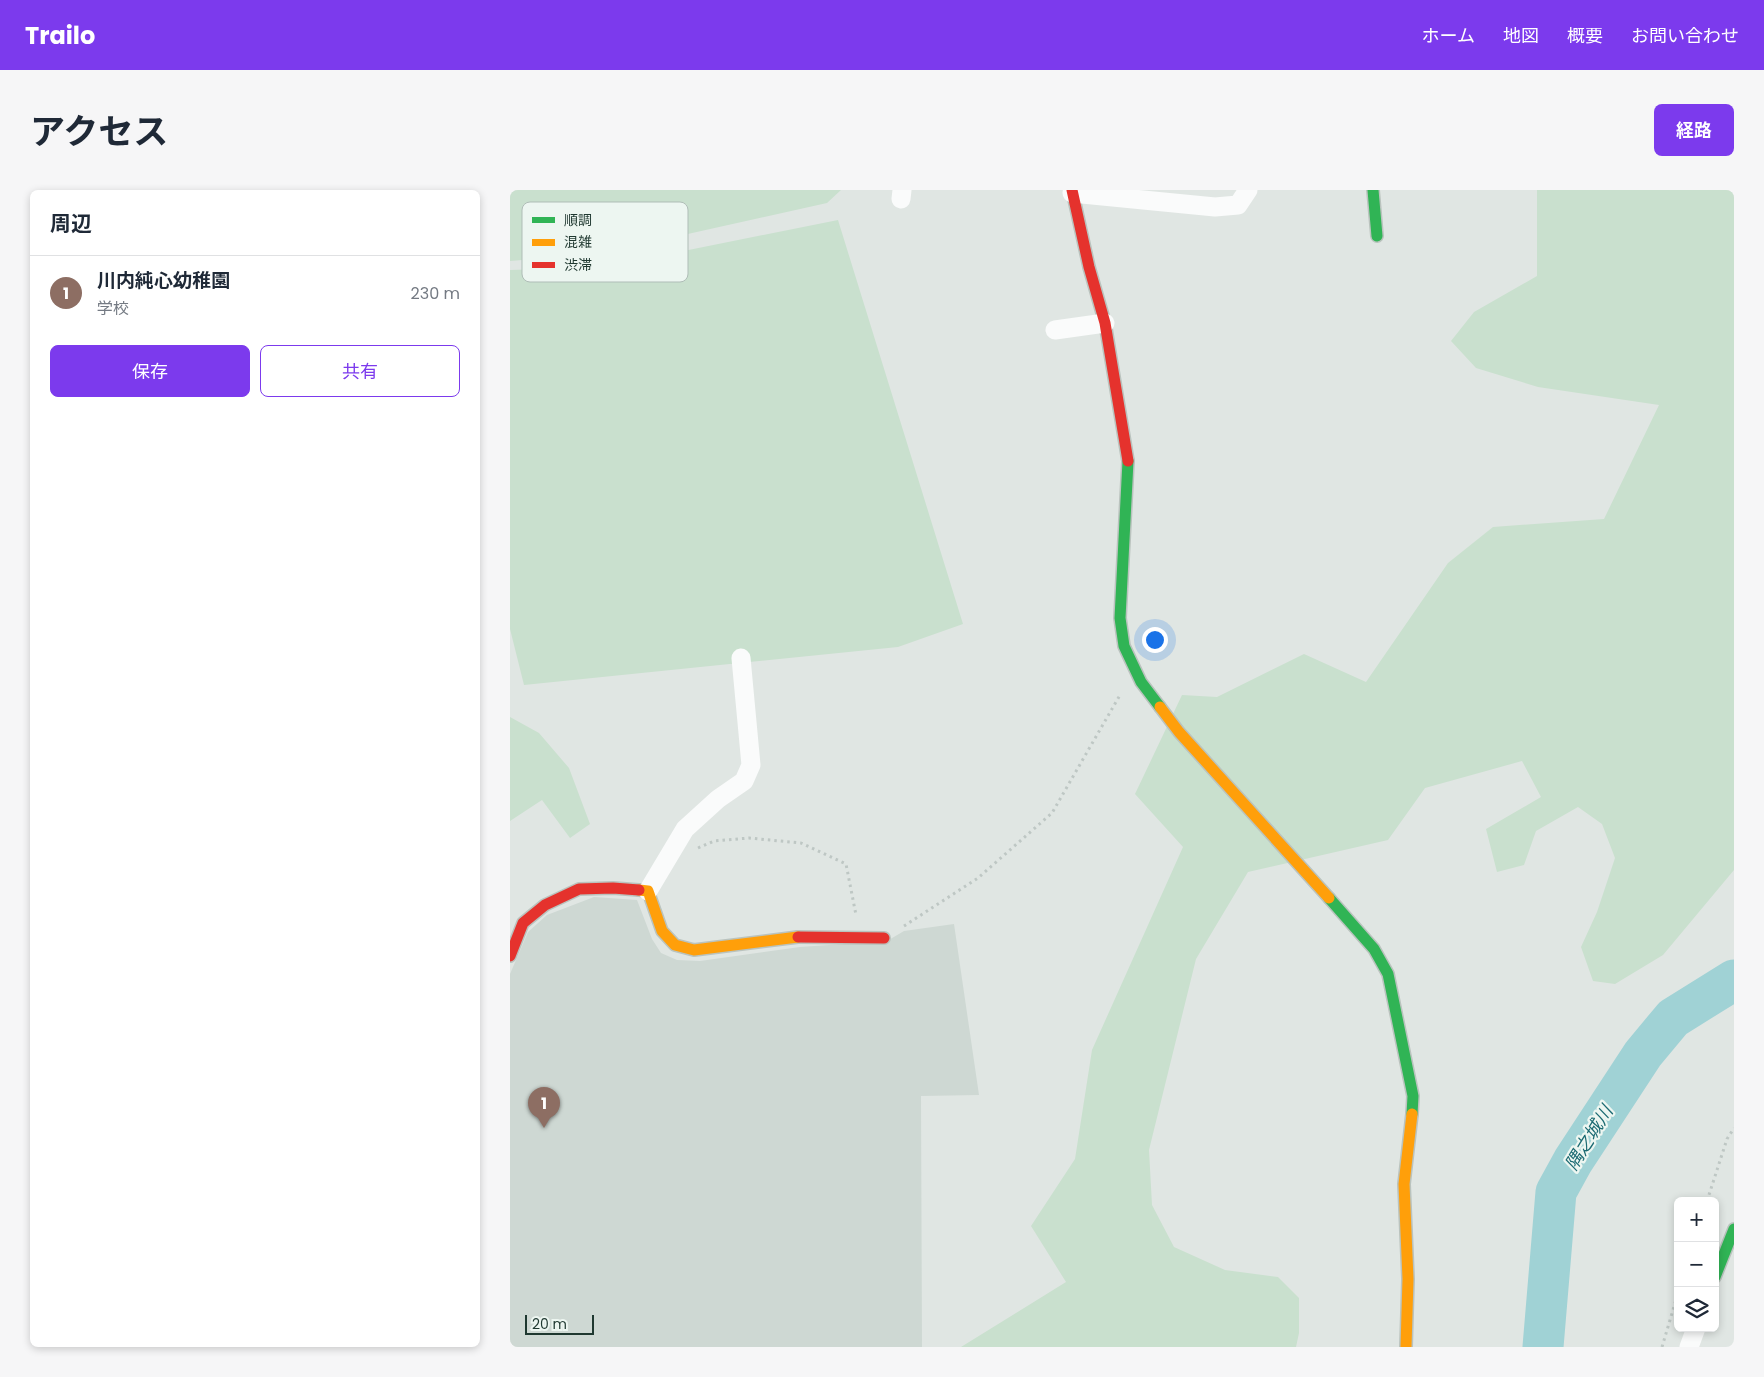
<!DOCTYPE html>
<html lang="ja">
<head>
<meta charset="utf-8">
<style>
	:root { --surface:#fff; --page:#f6f6f7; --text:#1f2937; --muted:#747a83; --line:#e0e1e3; --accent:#7c3aed }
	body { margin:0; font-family:Poppins,"Noto Sans JP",sans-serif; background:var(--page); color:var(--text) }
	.controls { position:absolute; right:15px; bottom:15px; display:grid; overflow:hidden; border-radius:8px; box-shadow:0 2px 8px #0003 }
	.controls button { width:45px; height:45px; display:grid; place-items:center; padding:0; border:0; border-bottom:1px solid var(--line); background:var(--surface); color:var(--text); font:25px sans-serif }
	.scale { position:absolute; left:15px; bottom:12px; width:69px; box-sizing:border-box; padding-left:5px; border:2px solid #1f3830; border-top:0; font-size:14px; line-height:18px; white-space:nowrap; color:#1f3830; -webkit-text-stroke:4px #edf6f1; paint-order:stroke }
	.you { position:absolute; left:644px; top:449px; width:18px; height:18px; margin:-12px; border:4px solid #fff; border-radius:50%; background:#1a73e8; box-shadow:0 0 0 8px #1a73e833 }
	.badge { display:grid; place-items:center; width:32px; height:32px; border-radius:50%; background:var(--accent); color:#fff; font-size:16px; font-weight:700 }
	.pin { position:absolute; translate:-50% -41px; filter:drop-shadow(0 1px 2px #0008) }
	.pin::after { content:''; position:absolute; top:26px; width:18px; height:15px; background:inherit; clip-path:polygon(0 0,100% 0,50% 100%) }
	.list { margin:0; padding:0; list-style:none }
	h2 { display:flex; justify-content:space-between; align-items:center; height:65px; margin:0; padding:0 20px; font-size:21px }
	h2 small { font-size:16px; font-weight:400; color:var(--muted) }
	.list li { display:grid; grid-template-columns:32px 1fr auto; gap:15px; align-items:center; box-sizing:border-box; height:75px; padding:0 20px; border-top:1px solid var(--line) }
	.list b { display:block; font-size:19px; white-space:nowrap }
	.list p { margin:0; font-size:16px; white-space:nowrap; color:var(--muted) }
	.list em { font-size:16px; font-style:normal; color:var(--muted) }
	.actions { display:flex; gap:10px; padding:15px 20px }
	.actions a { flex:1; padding:11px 0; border:1px solid var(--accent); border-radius:8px; text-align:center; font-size:18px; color:var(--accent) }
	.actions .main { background:var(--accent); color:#fff }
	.icon { flex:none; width:28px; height:28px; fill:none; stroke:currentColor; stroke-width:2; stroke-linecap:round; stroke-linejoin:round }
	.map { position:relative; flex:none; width:1224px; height:1157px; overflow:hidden; border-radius:8px }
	header { display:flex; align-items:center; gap:30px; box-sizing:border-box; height:70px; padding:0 25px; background:var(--accent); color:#fff }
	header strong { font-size:24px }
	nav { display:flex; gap:28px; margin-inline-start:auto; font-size:18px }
	.intro { display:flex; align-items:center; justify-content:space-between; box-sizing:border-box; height:120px; padding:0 30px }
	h1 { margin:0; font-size:35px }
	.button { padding:12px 22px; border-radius:8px; background:var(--accent); color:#fff; font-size:18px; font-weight:700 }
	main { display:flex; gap:30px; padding:0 30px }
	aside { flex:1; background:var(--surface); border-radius:8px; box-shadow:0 2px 8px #0003 }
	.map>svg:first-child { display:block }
	.built { fill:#ced8d3 }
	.green { fill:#c9e0ce }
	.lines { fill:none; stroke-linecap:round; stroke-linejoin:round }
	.river { stroke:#a0d2d5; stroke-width:41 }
	.fast-casing { stroke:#bac3be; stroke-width:14 }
	.slow-casing { stroke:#bac3be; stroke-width:14 }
	.jam-casing { stroke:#bac3be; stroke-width:14 }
	.path { stroke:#bec7c4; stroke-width:3; stroke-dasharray:2.5 4; stroke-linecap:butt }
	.street { stroke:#fafbfb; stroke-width:19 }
	.fast { stroke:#30b455; stroke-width:11 }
	.slow { stroke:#ff9f0a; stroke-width:11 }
	.jam { stroke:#e5322d; stroke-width:11 }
	.labels { text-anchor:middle; stroke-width:4.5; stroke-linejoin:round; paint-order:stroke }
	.water-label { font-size:18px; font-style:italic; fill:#1b6a72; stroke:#edf6f1 }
	.key { fill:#edf6f1; stroke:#afbdb7; stroke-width:1 }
	.key-label { font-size:14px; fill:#1f3830 }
</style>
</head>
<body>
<header>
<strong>Trailo</strong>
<nav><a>ホーム</a><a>地図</a><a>概要</a><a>お問い合わせ</a></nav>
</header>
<div class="intro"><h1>アクセス</h1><a class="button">経路</a></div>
<main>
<aside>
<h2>周辺<small></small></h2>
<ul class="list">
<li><span class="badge" style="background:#8d6e63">1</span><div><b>川内純心幼稚園</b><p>学校</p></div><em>230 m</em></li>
</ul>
<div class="actions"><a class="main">保存</a><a>共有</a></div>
</aside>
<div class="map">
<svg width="1224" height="1157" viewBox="0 0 1224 1157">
	<rect width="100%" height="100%" fill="#e0e6e3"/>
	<path class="built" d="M84 707 127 710 142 749 151 763 167 770 190 771 290 757 377 751 394 741 444 734 469 905 411 906 412 1157H0V784L18 742 37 725Z"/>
	<path class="green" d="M0 0H331L317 13 88 64 0 71Z
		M1027 0H1224V680L1153 765 1105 794 1083 791 1071 757 1087 722 1105 668 1092 634 1068 617 1026 641 1014 675 987 682 976 639 1031 607 1012 571 915 598 878 650 738 682 686 769 639 960 642 1015 664 1057 715 1080 768 1087 789 1108V1143L786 1157H451L556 1092 521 1036 565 969 582 860 673 657 625 604 672 505 707 507 794 464 856 492 938 373 983 337 1094 329 1149 215 1028 197 966 178 941 151 964 122 1027 86Z
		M328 30 453 434 388 457 14 495 0 439V80L94 77Z
		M0 527 29 543 59 578 80 634 60 648 32 610 0 631Z"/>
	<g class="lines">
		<path class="river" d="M1033 1157 1046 1002 1063 971 1133 864 1163 828 1224 790"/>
		<defs>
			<path id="fast" d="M863 0 867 46
				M618 271 610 428 614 456 631 492 650 517
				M819 708 864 759 878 784 903 906 902 924
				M1205 1087 1224 1039"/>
			<path id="slow" d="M650 517 669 542 819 708
				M129 700 138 701 152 741 165 755 184 760 288 747
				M896 1157 898 1089 894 994 902 924"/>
			<path id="jam" d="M562 0 579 77 595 133 618 271
				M288 747 374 748
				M0 766 13 733 35 715 69 699 103 698 129 700"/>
		</defs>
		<use href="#fast" class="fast-casing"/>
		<use href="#slow" class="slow-casing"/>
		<use href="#jam" class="jam-casing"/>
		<path class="path" d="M188 658 204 651 239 648 291 653 336 674 346 725
			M394 736 468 688 542 623 610 505
			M1197 1011 1217 949 1224 938
			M1152 1157 1168 1103"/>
		<path class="street" d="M562 3 705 17 728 15 738 0
			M391 9 392 0
			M545 140 595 133
			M138 701 175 639 208 609 234 591 241 575 231 468
			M1179 1157 1186 1138"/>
		<use href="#fast" class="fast"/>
		<use href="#slow" class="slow"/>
		<use href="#jam" class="jam"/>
	</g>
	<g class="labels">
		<g class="water-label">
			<text transform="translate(1079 948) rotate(-58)" y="6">隅之城川</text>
		</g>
	</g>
	<rect x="12" y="12" width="166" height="80" rx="8" class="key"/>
	<rect x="22" y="27" width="23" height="6" fill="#30b455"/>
	<rect x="22" y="49" width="23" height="7" fill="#ff9f0a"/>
	<rect x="22" y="72" width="23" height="6" fill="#e5322d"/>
	<g class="key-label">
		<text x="54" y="35">順調</text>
		<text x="54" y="57">混雑</text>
		<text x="54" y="80">渋滞</text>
	</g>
</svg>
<div class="controls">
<button>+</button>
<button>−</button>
<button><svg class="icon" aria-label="layers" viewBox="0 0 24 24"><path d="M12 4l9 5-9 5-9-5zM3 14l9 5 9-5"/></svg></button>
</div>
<div class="scale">20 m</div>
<div class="you"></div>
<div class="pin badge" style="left:34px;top:938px;background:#8d6e63">1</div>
</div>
</main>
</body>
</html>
